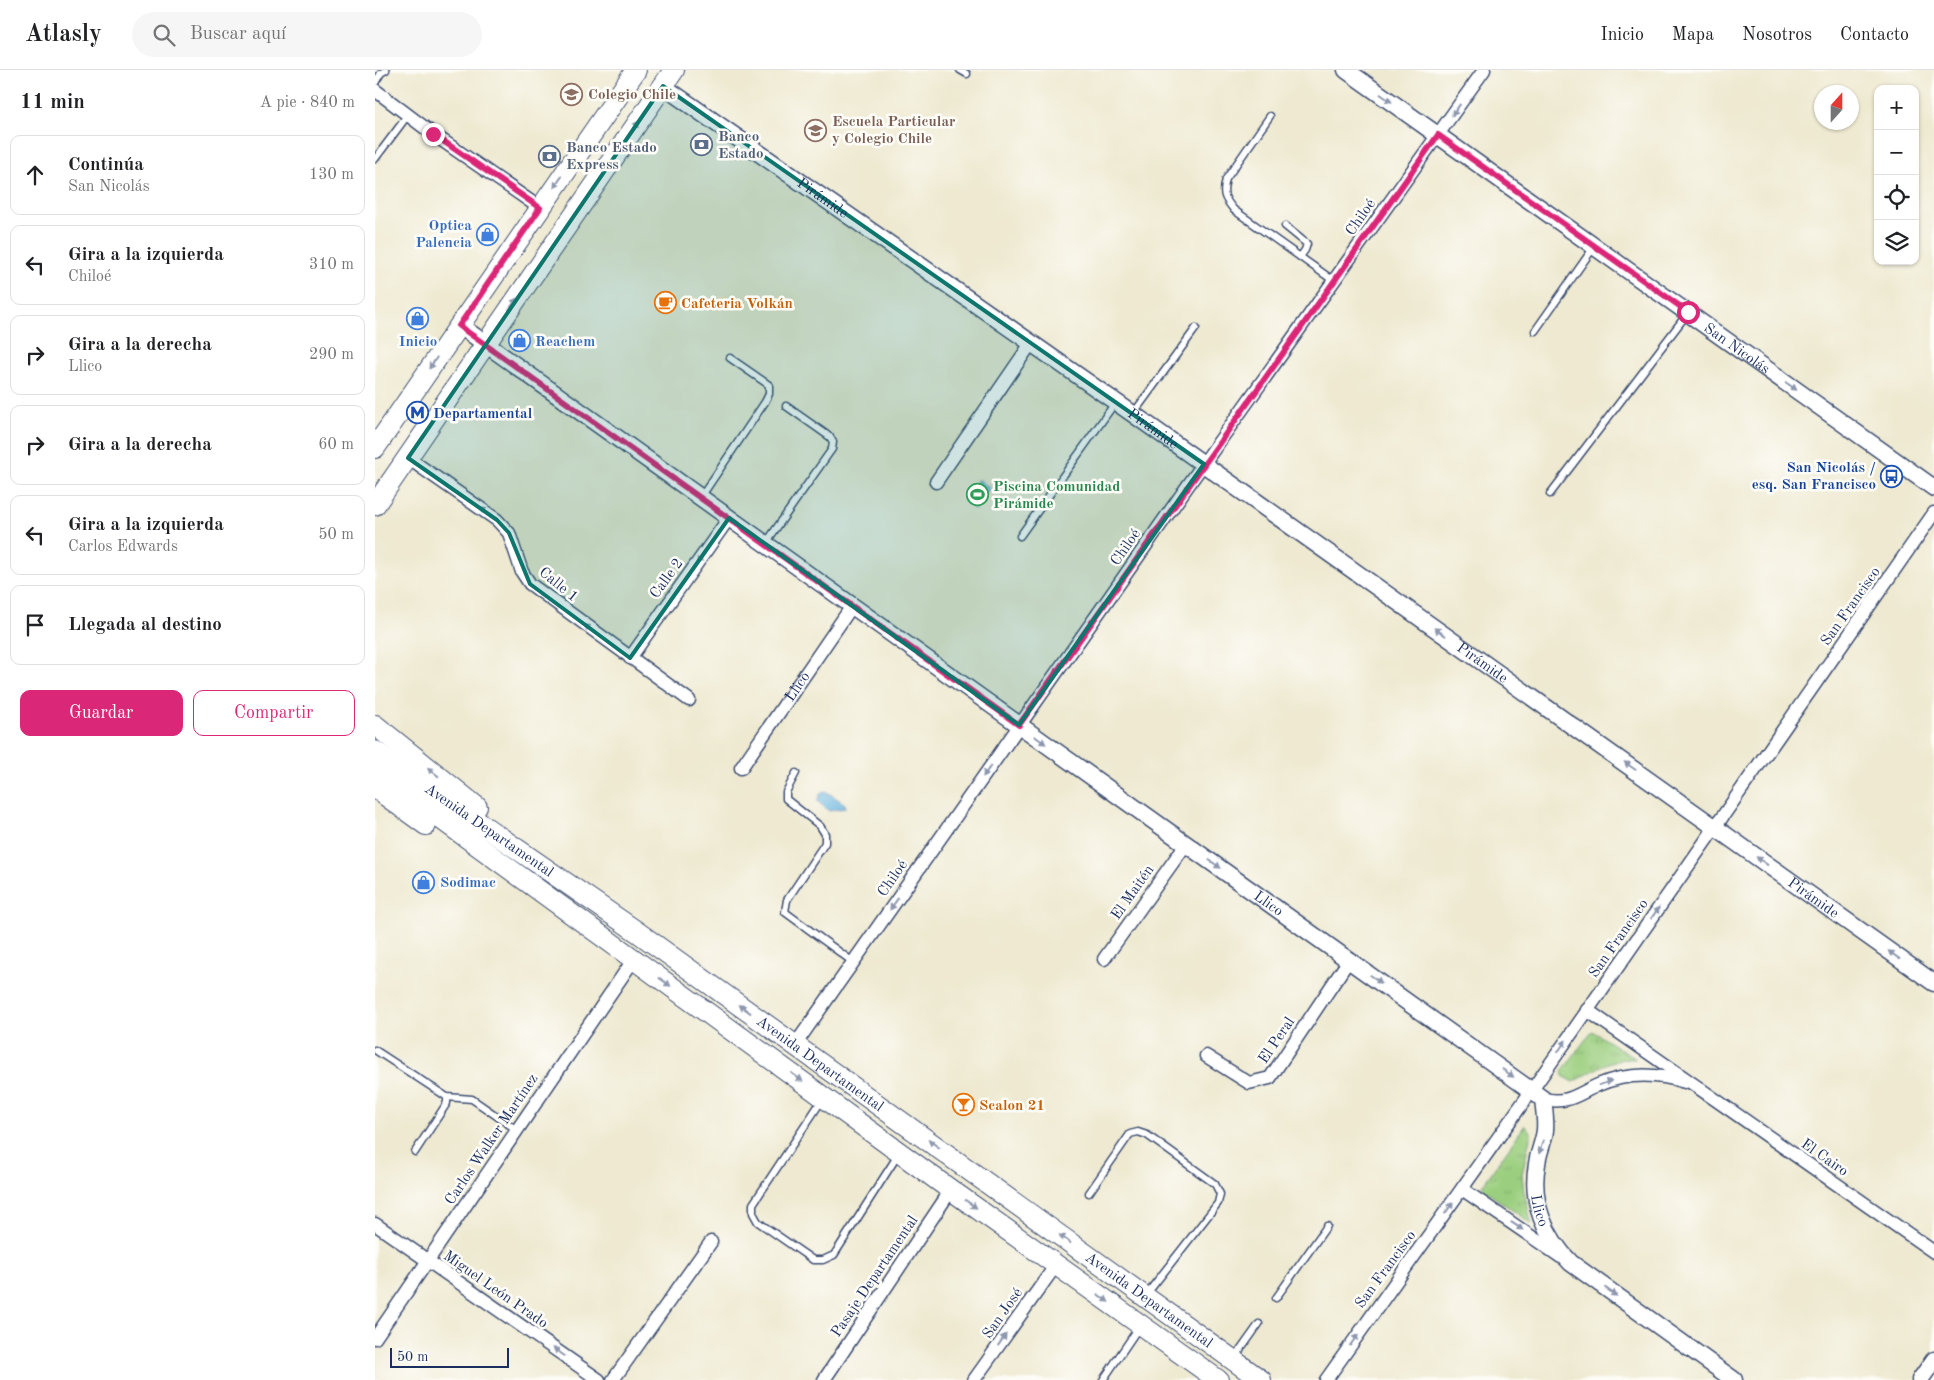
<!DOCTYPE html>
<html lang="es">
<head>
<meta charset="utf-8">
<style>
	:root { --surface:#fff; --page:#f6f6f6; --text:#202124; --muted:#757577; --line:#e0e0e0; --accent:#db2777 }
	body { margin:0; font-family:"Old Standard TT",serif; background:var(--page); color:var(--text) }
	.controls { position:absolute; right:15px; top:15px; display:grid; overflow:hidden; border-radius:10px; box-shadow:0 1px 4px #0004 }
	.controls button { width:45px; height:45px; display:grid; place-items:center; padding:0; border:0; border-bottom:1px solid var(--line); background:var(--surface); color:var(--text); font:25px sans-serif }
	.compass { position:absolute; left:1439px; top:15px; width:45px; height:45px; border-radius:50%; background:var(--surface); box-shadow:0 1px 4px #0004; rotate:21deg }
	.scale { position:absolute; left:15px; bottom:12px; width:119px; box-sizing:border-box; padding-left:5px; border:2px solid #1b2f5e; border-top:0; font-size:14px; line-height:18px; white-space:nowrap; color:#1b2f5e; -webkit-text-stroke:4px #fdfcf7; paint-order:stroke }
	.stop { position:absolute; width:15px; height:15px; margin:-11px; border:4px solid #db2777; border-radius:50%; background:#fff }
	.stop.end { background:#db2777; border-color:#fff; box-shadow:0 1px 5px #0008 }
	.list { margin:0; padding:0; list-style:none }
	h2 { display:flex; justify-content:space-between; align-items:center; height:65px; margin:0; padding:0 20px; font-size:21px }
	h2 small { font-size:16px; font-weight:400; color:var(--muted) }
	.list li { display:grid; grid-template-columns:32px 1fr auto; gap:15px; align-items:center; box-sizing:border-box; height:80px; margin:0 10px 10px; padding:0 10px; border:1px solid var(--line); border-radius:10px }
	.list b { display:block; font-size:19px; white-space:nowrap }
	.list p { margin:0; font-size:16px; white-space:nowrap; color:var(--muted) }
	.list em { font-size:16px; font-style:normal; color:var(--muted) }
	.actions { display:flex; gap:10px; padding:15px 20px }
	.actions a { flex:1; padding:11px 0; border:1px solid var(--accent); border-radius:10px; text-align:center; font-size:18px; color:var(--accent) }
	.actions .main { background:var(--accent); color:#fff }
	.icon { flex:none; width:28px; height:28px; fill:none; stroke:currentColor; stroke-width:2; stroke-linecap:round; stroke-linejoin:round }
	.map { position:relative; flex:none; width:1559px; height:1310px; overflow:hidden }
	header { display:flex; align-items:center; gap:30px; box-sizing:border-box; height:70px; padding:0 25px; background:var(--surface); border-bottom:1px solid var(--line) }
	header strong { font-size:24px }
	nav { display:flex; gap:28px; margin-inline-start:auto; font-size:18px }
	.search { width:350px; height:45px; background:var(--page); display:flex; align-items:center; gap:12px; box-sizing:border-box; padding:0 18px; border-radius:28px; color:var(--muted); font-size:19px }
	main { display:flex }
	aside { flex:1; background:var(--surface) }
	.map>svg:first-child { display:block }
	.park { fill:url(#park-tufts); stroke:#5b7f6e }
	.water { fill:#64b3de; stroke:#40719e }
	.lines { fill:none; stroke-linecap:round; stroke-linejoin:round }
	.service-casing { stroke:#3b4b6f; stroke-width:9 }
	.minor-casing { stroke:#3b4b6f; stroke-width:15 }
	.tertiary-casing { stroke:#3b4b6f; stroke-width:19 }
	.primary-casing { stroke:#3b4b6f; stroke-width:22 }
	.service { stroke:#fff; stroke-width:6 }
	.minor { stroke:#fff; stroke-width:12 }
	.tertiary { stroke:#fff; stroke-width:16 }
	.primary { stroke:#fff; stroke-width:20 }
	.oneway { fill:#8d97ae }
	.route { stroke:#db2777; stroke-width:6 }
	.marked { fill:#0f766e; fill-opacity:0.2; stroke:#0f766e; stroke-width:4; stroke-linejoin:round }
	.labels { text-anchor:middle; stroke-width:5; stroke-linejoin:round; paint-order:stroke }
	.education-label { font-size:15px; font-weight:bold; fill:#785e54; stroke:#fdfcf7; text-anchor:start }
	.service-label { font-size:15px; font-weight:bold; fill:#4e5e75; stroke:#fdfcf7; text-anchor:start }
	.street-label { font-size:15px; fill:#1b2f5e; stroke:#fdfcf7 }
	.shop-label { font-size:15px; font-weight:bold; fill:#366cbe; stroke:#fdfcf7; text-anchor:start }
	.food-label { font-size:15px; font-weight:bold; fill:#c56008; stroke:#fdfcf7; text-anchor:start }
	.transit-label { font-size:15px; font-weight:bold; fill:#164399; stroke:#fdfcf7; text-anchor:start }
	.leisure-label { font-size:15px; font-weight:bold; fill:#27864d; stroke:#fdfcf7; text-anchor:start }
</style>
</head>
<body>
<header>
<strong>Atlasly</strong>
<div class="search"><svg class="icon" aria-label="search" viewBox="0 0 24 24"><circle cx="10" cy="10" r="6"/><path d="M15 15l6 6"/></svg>Buscar aquí</div>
<nav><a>Inicio</a><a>Mapa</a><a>Nosotros</a><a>Contacto</a></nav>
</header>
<main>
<aside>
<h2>11 min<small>A pie · 840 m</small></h2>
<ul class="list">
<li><svg class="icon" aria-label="ahead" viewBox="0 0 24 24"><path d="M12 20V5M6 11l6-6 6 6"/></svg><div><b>Continúa</b><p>San Nicolás</p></div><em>130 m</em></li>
<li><svg class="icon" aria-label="left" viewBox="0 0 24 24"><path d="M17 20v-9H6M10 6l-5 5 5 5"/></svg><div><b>Gira a la izquierda</b><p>Chiloé</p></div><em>310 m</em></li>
<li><svg class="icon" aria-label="right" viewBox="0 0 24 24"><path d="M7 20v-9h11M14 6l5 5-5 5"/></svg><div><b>Gira a la derecha</b><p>Llico</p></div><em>290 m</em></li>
<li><svg class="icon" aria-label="right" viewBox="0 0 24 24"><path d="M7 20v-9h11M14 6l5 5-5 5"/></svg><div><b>Gira a la derecha</b></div><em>60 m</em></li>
<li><svg class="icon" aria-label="left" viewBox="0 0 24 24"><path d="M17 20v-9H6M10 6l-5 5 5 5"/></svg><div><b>Gira a la izquierda</b><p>Carlos Edwards</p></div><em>50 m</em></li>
<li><svg class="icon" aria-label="arrive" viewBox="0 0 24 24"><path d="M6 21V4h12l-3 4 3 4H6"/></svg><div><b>Llegada al destino</b></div></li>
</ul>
<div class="actions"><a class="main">Guardar</a><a>Compartir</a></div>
</aside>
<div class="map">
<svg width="1559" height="1310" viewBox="0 0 1559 1310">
	<defs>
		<pattern id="park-tufts" width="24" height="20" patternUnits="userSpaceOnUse" patternTransform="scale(1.25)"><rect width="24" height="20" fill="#9bcf7f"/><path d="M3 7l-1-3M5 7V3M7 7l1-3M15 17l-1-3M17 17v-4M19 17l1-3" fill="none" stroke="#85b270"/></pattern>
	</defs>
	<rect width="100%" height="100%" fill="#fdfcf7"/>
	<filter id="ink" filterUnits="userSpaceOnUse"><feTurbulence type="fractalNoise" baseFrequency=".02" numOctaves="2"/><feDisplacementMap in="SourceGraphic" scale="10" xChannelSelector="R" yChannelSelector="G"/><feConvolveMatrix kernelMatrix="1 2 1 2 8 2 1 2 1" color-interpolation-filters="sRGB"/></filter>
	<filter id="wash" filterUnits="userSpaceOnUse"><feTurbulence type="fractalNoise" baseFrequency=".0096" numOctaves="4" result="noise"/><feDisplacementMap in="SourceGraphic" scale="20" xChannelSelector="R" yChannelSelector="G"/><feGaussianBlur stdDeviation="1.12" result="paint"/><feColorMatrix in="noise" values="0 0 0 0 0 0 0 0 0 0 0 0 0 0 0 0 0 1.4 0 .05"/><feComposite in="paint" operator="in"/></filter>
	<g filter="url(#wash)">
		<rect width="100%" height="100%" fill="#eee9d0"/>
		<path class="park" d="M1217 961 1261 989C1232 988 1223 999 1199 1012L1188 1006 1187 1001Z
			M1150 1055 1156 1063 1147 1104 1149 1122 1157 1154 1109 1120 1107 1116Z"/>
		<path class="water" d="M603 409 615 418 600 440 589 431Z
			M452 722 470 734V738L454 741 442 731 446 723Z"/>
	</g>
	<g filter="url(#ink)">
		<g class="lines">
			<defs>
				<path id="service" d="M585 0 592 4
					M0 13 6 3 11 0
					M895 46 851 109C847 124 849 128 859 140L959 211
					M0 89 33 45
					M910 156 932 174 930 180 925 187
					M1160 261 1219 177
					M758 344 821 258
					M1175 424 1312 244
					M326 427 390 332 394 324V315L355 288
					M645 466 740 333
					M391 473 457 379 458 372 455 367 411 336
					M421 703 411 722V729L445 756 450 764V773L412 830 410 842 478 892
					M0 980 72 1027V1033L40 1082
					M72 1027 97 1029 142 1060
					M447 1030 378 1134V1143L383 1152 438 1190H448L459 1185 523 1085
					M714 1123 755 1064 763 1062 772 1065 840 1114 845 1124 843 1133 771 1225
					M901 1228 952 1156
					M859 1289 884 1254
					M728 1310 764 1257"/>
				<g id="minor">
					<path d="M0 20 58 64 165 138"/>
					<path d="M33 388 122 450 134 463 147 502 155 514 314 630"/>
					<path d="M561 412 657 272"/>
					<path d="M255 588 354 448"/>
					<path id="s1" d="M366 698 477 536"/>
					<path d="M729 889 811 774"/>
					<path d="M1212 940 1559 1182"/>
					<path d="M420 975 819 407 1109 0"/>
					<path d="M831 986 874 1013 895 1008 974 890"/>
					<path d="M1168 1029C1194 1034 1201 1025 1223 1015 1251 1003 1281 1003 1310 1012"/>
					<path d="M1087 1119 1186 1187"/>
					<path d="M0 1154 224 1310"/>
					<path d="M0 1268 259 889"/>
					<path d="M238 1310 336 1172"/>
					<path d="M449 1310 576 1120"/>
					<path d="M599 1310 681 1195"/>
					<path d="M951 1310 1157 1020 1559 443"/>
				</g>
				<g id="tertiary">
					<path id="s2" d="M971 0 1559 418"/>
					<path id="s3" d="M288 16 758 344 1559 913"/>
					<path id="s4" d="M84 255 1168 1029C1169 1039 1171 1050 1170 1060 1169 1071 1163 1083 1162 1094 1155 1132 1170 1167 1196 1193L1359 1310"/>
					<path d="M1545 1310 1559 1290"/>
				</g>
				<g id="primary">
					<path d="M0 378 261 0"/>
					<path d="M0 435 299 0"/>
					<path d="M0 655 102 737"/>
					<path id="s5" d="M0 681 261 861 886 1310"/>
					<path d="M0 701 576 1120 843 1310"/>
					<path d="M0 718 51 755"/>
				</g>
			</defs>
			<use href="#service" class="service-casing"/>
			<use href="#minor" class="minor-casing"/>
			<use href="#tertiary" class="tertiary-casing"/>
			<use href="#primary" class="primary-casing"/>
			<use href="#service" class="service"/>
			<use href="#minor" class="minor"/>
			<use href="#tertiary" class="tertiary"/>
			<use href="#primary" class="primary"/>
		</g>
		<defs><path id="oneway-solid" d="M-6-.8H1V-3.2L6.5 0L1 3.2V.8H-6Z" transform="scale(1.25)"/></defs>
		<g class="oneway">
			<use href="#oneway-solid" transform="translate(1011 28) rotate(35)"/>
			<use href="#oneway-solid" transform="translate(1081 40) rotate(125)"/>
			<use href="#oneway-solid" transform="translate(260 57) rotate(-55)"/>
			<use href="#oneway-solid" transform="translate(183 112) rotate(125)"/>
			<use href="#oneway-solid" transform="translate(138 234) rotate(-55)"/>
			<use href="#oneway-solid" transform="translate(58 293) rotate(124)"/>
			<use href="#oneway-solid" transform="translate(1416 316) rotate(35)"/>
			<use href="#oneway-solid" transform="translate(111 442) rotate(-145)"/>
			<use href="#oneway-solid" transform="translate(326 488) rotate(126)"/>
			<use href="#oneway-solid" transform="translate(215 559) rotate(-144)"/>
			<use href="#oneway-solid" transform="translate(1065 562) rotate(-145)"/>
			<use href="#oneway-solid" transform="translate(665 670) rotate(35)"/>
			<use href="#oneway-solid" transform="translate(1255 696) rotate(-145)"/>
			<use href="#oneway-solid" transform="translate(612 701) rotate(125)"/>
			<use href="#oneway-solid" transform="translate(58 702) rotate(-142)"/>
			<use href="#oneway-solid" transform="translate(1387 791) rotate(-144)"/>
			<use href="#oneway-solid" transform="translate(840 794) rotate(35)"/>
			<use href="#oneway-solid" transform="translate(519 834) rotate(125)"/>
			<use href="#oneway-solid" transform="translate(1280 843) rotate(-55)"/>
			<use href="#oneway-solid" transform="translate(1519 885) rotate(-144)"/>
			<use href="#oneway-solid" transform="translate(1001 909) rotate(35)"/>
			<use href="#oneway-solid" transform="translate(290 912) rotate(36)"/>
			<use href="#oneway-solid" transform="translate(370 939) rotate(-144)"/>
			<use href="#oneway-solid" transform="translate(1187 976) rotate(-56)"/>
			<use href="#oneway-solid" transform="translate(1133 1003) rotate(35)"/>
			<use href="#oneway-solid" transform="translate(422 1007) rotate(36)"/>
			<use href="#oneway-solid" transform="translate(1230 1013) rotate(-20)"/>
			<use href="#oneway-solid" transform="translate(559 1074) rotate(-144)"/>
			<use href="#oneway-solid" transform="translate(1166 1077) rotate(107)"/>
			<use href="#oneway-solid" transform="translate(596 1134) rotate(35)"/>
			<use href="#oneway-solid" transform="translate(1074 1138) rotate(-54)"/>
			<use href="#oneway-solid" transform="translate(1142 1156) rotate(34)"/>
			<use href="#oneway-solid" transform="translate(690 1169) rotate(-144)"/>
			<use href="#oneway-solid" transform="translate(1236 1222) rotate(36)"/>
			<use href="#oneway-solid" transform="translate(728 1228) rotate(35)"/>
			<use href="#oneway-solid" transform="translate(627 1270) rotate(-55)"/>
			<use href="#oneway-solid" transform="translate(979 1270) rotate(-54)"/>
			<use href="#oneway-solid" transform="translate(184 1282) rotate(-145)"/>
		</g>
	</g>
	<g class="lines" filter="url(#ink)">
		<path class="route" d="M58 64 165 138 84 256 644 655 1063 65 1313 242"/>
	</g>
	<path class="marked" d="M288 16 829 394 644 655 354 448 255 588 155 514 134 463 122 450 33 388Z"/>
	<defs>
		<symbol id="school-ring" viewBox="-11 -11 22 22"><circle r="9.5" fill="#fdfcf7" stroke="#8d6e63" stroke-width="1.5"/><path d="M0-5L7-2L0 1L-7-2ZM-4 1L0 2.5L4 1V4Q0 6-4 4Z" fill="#8d6e63"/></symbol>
		<symbol id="bank-ring" viewBox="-11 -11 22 22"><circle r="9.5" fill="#fdfcf7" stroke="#5c6f8a" stroke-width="1.5"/><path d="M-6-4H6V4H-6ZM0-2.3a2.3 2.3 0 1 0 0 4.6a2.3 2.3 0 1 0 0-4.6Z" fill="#5c6f8a"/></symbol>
		<symbol id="shop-ring" viewBox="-11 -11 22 22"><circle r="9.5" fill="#fdfcf7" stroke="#3f7fe0" stroke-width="1.5"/><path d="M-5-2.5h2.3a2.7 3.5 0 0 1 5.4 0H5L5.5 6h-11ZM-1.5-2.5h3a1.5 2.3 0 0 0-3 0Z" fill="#3f7fe0"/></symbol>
		<symbol id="cafe-ring" viewBox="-11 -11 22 22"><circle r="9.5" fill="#fdfcf7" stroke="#e8710a" stroke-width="1.5"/><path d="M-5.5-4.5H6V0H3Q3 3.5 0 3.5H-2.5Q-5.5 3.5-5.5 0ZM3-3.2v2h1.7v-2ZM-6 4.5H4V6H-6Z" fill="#e8710a"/></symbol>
		<symbol id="metro-ring" viewBox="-11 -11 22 22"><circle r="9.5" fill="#fdfcf7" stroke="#1a4fb4" stroke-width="1.5"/><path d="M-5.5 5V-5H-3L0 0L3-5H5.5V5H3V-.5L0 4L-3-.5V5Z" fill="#1a4fb4"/></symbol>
		<symbol id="bus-ring" viewBox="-11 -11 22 22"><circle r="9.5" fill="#fdfcf7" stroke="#1a4fb4" stroke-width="1.5"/><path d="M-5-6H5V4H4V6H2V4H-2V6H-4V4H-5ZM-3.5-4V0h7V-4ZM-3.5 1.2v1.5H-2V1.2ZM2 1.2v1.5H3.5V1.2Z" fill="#1a4fb4"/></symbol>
		<symbol id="stadium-ring" viewBox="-11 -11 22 22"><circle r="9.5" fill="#fdfcf7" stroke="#2e9e5b" stroke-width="1.5"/><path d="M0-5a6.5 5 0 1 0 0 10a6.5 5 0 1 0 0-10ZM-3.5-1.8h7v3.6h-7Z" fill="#2e9e5b"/></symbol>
		<symbol id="bar-ring" viewBox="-11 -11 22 22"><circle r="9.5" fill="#fdfcf7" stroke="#e8710a" stroke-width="1.5"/><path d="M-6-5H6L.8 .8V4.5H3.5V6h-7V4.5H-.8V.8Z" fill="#e8710a"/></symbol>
	</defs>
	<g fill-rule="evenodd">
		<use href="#school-ring" x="184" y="12" width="25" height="25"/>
		<use href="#school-ring" x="428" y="48" width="25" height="25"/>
		<use href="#bank-ring" x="314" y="62" width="25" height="25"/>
		<use href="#bank-ring" x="162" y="74" width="25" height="25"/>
		<use href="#shop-ring" x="100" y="152" width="25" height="25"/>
		<use href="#cafe-ring" x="278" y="220" width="25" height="25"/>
		<use href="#shop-ring" x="30" y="236" width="25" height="25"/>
		<use href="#shop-ring" x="132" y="258" width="25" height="25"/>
		<use href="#metro-ring" x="30" y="330" width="25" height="25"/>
		<use href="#bus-ring" x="1504" y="394" width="25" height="25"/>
		<use href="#stadium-ring" x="590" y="412" width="25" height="25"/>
		<use href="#shop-ring" x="36" y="800" width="25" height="25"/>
		<use href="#bar-ring" x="576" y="1022" width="25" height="25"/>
	</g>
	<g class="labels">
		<g class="education-label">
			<text x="213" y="29">Colegio Chile</text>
			<text x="457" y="56">Escuela Particular<tspan x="457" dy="17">y Colegio Chile</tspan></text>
		</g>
		<g class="service-label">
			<text x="343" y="71">Banco<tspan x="343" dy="17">Estado</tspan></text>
			<text x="191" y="82">Banco Estado<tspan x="191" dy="17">Express</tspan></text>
		</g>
		<g class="street-label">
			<text dy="5" stroke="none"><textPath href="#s3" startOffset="195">Pirámide</textPath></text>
			<text transform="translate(985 147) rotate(-55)" y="5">Chiloé</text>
			<text dy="5" stroke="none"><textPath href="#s2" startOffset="480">San Nicolás</textPath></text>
			<text dy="5" stroke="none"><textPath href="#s3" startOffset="598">Pirámide</textPath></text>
			<text transform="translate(750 477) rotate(-55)" y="5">Chiloé</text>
			<text transform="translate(291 508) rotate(-54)" y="5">Calle 2</text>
			<text transform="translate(184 514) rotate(39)" y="5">Calle 1</text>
			<text transform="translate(1475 536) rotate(-55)" y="5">San Francisco</text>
			<text dy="5" stroke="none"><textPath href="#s3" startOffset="1002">Pirámide</textPath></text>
			<text dy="5" stroke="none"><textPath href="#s1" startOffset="99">Llico</textPath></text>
			<text dy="5" stroke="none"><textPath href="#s5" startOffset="139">Avenida Departamental</textPath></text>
			<text transform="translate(517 808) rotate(-55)" y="5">Chiloé</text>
			<text transform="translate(757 822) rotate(-55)" y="5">El Maitén</text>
			<text dy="5" stroke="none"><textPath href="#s3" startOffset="1408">Pirámide</textPath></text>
			<text dy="5" stroke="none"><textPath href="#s4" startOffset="995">Llico</textPath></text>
			<text transform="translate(1243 868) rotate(-55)" y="5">San Francisco</text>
			<text transform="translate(901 970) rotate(-56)" y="5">El Peral</text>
			<text dy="5" stroke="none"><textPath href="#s5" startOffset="544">Avenida Departamental</textPath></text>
			<text transform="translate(116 1069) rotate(-56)" y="5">Carlos Walker Martínez</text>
			<text transform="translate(1450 1087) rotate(35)" y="5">El Cairo</text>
			<text dy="5" stroke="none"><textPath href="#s4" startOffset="1445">Llico</textPath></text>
			<text transform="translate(1010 1199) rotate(-54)" y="5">San Francisco</text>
			<text transform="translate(499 1206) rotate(-56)" y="5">Pasaje Departamental</text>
			<text transform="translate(121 1219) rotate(35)" y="5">Miguel León Prado</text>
			<text dy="5" stroke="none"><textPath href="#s5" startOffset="949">Avenida Departamental</textPath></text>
			<text transform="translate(627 1243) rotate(-55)" y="5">San José</text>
		</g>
		<g class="shop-label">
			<text x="97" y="160" text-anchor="end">Optica<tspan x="97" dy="17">Palencia</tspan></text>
			<text x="43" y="276" text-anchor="middle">Inicio</text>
			<text x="160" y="276">Reachem</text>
			<text x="65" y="817">Sodimac</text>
		</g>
		<g class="food-label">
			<text x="306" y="238">Cafeteria Volkán</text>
			<text x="604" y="1040">Scalon 21</text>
		</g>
		<g class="transit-label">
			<text x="58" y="348">Departamental</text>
			<text x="1501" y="402" text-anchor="end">San Nicolás /<tspan x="1501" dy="17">esq. San Francisco</tspan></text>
		</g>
		<g class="leisure-label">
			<text x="618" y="421">Piscina Comunidad<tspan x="618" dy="17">Pirámide</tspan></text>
		</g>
	</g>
</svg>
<div class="controls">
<button>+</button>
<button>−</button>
<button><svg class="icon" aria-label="locate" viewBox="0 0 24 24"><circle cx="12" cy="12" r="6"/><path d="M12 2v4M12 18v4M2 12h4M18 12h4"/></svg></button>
<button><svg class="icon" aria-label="layers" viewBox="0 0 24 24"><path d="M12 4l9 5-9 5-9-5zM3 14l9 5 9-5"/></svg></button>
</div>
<svg class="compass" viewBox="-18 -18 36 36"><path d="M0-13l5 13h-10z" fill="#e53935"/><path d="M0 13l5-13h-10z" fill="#757577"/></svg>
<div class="scale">50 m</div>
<div class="stop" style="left:1313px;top:242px"></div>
<div class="stop end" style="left:58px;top:64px"></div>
</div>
</main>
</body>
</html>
